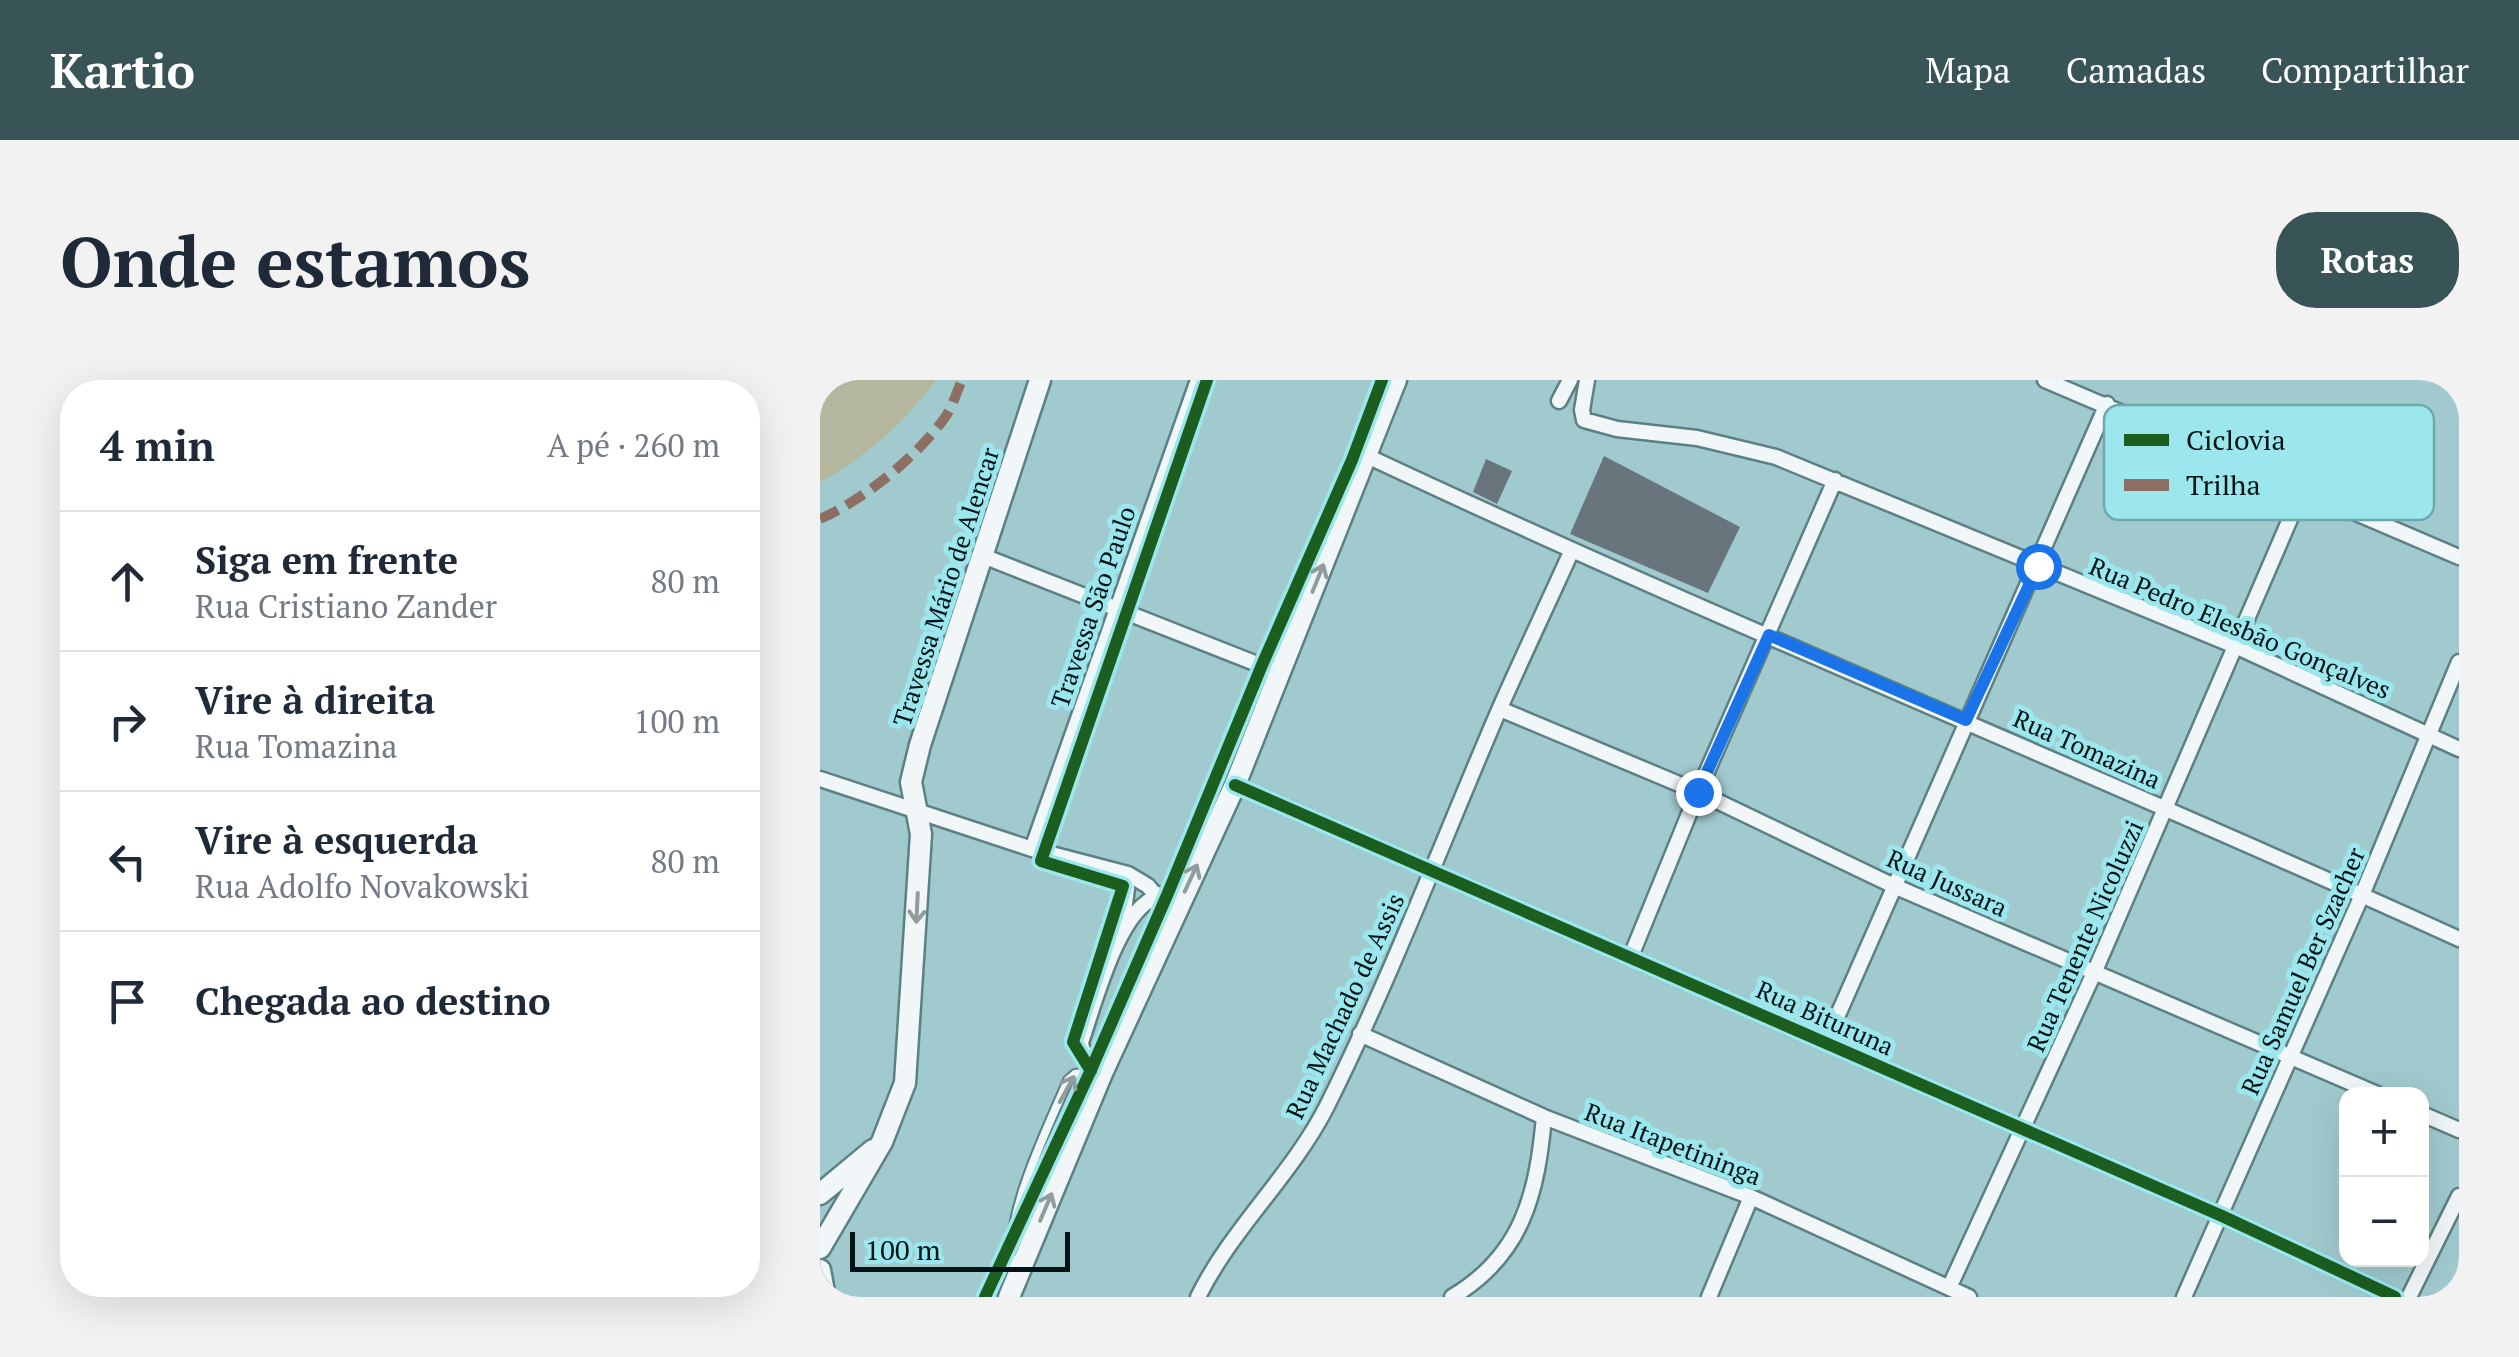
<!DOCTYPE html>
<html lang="pt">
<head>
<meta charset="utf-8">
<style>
	:root { --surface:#fff; --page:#f2f2f3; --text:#1f2937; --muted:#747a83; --line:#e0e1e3; --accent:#385456 }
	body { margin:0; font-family:"PT Serif",serif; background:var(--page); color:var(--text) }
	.controls { position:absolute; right:30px; bottom:30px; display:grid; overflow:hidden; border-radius:20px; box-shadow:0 10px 40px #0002 }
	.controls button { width:90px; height:90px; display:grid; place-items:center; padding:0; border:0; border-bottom:2px solid var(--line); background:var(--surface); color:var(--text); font:50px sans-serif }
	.scale { position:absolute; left:30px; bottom:25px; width:220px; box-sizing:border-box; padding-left:10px; border:5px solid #001416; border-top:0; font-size:28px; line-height:35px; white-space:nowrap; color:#001416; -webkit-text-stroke:8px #9ce7ed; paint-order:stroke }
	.stop { position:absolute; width:30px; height:30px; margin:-22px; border:8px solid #1a73e8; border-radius:50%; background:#fff }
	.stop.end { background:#1a73e8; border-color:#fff; box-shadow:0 2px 10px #0008 }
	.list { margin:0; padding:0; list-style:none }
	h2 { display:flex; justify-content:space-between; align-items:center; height:130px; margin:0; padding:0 40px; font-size:42px }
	h2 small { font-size:32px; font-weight:400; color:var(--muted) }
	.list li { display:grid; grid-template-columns:65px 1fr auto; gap:30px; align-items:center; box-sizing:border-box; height:140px; padding:0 40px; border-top:2px solid var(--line) }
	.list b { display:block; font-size:38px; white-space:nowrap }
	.list p { margin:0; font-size:32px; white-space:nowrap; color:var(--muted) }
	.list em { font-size:32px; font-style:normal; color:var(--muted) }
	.icon { flex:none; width:55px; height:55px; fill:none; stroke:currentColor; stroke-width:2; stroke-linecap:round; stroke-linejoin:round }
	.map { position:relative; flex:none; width:1639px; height:917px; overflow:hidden; border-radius:40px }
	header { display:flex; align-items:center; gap:60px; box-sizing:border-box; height:140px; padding:0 50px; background:var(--accent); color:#fff }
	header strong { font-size:48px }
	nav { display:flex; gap:55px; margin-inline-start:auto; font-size:35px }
	.intro { display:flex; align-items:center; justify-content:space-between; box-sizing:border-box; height:240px; padding:0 60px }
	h1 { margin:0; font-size:70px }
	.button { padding:25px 45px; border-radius:40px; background:var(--accent); color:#fff; font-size:35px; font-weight:700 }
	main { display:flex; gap:60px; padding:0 60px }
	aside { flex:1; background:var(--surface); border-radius:40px; box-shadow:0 10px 40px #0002 }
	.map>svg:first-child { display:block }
	.green { fill:#b4b79d }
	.building { fill:#68757d }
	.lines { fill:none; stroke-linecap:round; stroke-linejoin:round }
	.lane-casing { stroke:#5c8083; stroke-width:12 }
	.street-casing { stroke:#5c8083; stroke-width:19 }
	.secondary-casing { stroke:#5c8083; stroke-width:25 }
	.lane { stroke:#f1f7f8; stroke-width:8 }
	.street { stroke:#f1f7f8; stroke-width:14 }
	.secondary { stroke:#f1f7f8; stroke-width:20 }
	.quiet { stroke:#8d6e63; stroke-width:10; stroke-dasharray:20 10; stroke-linecap:butt }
	.cycleway-casing { stroke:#9ce7ed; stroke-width:19 }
	.cycleway { stroke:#1b5e20; stroke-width:12 }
	.oneway { stroke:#919c9e }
	.route { stroke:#1a73e8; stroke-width:12 }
	.labels { text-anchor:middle; stroke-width:10; stroke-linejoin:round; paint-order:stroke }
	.street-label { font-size:25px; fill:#001416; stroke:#9ce7ed }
	.key { fill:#9ce7ed; stroke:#6da8ac; stroke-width:2.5 }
	.key-label { font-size:28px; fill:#001416 }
</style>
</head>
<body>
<header>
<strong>Kartio</strong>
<nav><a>Mapa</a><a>Camadas</a><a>Compartilhar</a></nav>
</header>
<div class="intro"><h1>Onde estamos</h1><a class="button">Rotas</a></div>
<main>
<aside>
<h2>4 min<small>A pé · 260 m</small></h2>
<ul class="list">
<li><svg class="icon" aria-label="ahead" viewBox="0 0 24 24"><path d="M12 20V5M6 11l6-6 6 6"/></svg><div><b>Siga em frente</b><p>Rua Cristiano Zander</p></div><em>80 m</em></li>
<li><svg class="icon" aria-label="right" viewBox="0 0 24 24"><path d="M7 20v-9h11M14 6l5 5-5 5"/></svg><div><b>Vire à direita</b><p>Rua Tomazina</p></div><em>100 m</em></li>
<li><svg class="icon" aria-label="left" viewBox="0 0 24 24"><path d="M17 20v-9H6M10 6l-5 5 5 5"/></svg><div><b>Vire à esquerda</b><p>Rua Adolfo Novakowski</p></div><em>80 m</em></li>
<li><svg class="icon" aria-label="arrive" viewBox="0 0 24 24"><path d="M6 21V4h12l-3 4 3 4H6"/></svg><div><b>Chegada ao destino</b></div></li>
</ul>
</aside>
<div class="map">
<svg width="1639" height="917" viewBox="0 0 1639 917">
	<rect width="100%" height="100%" fill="#a1cace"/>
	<path class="green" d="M0 0H116C84 42 47 77 0 102Z"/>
	<path class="building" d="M784 76 920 147 888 213 750 154Z
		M666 79 692 91 677 124 653 112Z"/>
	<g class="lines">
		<defs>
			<path id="lane" d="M193 891C182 838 227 750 248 700L255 694 280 691"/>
			<path id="street" d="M767 0 762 30 764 40 797 49 877 58 956 77 1415 266 1639 369
				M1225 0 1639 177
				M739 21 750 0
				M547 76C907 245 1277 394 1639 559
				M163 176 460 293
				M680 329 878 412 1074 506 1557 714
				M0 399 212 469 308 494 328 506 337 517C298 529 274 626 261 662 262 676 273 682 285 686
				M415 405 1402 836 1575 917
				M212 469 378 0
				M300 492 307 508 302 549
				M811 576 878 412 1015 100
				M540 654 724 737 931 817 1149 917
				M1006 662 1287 24
				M1602 734 1639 750
				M1129 908 1274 593 1483 109
				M378 917C412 848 471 796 506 728 571 598 622 462 679 330 703 276 728 223 752 170
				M632 917C703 875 717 813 724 737
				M889 917 931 817
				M1364 917 1542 515 1639 282
				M1589 917 1639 816"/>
			<path id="secondary" d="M337 517 344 532V550
				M0 814 53 770
				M0 868 62 762 85 703 101 454 91 402 100 365 220 0
				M0 890 5 917
				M189 917 283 691 415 405 576 0"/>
		</defs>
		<use href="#lane" class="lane-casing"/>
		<use href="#street" class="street-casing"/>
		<use href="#secondary" class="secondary-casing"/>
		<use href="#lane" class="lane"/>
		<use href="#street" class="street"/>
		<use href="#secondary" class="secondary"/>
		<path class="quiet" d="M0 139C45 119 98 76 126 36 133 25 137 11 142 0"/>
		<defs>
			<path id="cycleway" d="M415 405 1402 836 1575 917
				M271 691 253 662 303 506 221 481 387 0
				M165 917 270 692 348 513 442 285 532 80 562 0"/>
		</defs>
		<use href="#cycleway" class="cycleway-casing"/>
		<use href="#cycleway" class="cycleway"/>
	</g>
	<defs><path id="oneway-shaft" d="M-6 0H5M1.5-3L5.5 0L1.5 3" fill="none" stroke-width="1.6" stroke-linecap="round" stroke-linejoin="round" transform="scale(2.5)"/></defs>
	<g class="oneway">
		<use href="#oneway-shaft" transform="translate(498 198) rotate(-68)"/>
		<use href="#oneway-shaft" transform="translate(371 498) rotate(-65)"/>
		<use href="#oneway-shaft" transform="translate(97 528) rotate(93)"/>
		<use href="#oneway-shaft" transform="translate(247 709) rotate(-61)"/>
		<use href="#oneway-shaft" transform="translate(226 827) rotate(-67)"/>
	</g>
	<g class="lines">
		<path class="route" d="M878 412 949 255 1146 340 1218 186"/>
	</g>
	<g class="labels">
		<g class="street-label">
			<text transform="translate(126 207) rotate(-72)" y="9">Travessa Mário de Alencar</text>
			<text transform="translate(273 227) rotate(-71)" y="9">Travessa São Paulo</text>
			<text transform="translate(1420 248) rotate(23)" y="9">Rua Pedro Elesbão Gonçalves</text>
			<text transform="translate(1267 369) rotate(24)" y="9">Rua Tomazina</text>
			<text transform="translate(1127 503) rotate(24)" y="9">Rua Jussara</text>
			<text transform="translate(1265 556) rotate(-66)" y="9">Rua Tenente Nicoluzzi</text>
			<text transform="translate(1483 591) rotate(-66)" y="9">Rua Samuel Ber Szacher</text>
			<text transform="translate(525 626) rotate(-65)" y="9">Rua Machado de Assis</text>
			<text transform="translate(1005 638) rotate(24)" y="9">Rua Bituruna</text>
			<text transform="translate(853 764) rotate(21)" y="9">Rua Itapetininga</text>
		</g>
	</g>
	<rect x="1284" y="25" width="330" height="115" rx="15" class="key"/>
	<rect x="1304" y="54" width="45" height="12" fill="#1b5e20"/>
	<rect x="1304" y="99" width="45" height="12" fill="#8d6e63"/>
	<g class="key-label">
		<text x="1366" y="70">Ciclovia</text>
		<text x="1366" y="115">Trilha</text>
	</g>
</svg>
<div class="controls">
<button>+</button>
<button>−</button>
</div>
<div class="scale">100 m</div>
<div class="stop" style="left:1218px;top:186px"></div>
<div class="stop end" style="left:878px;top:412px"></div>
</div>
</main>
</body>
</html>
